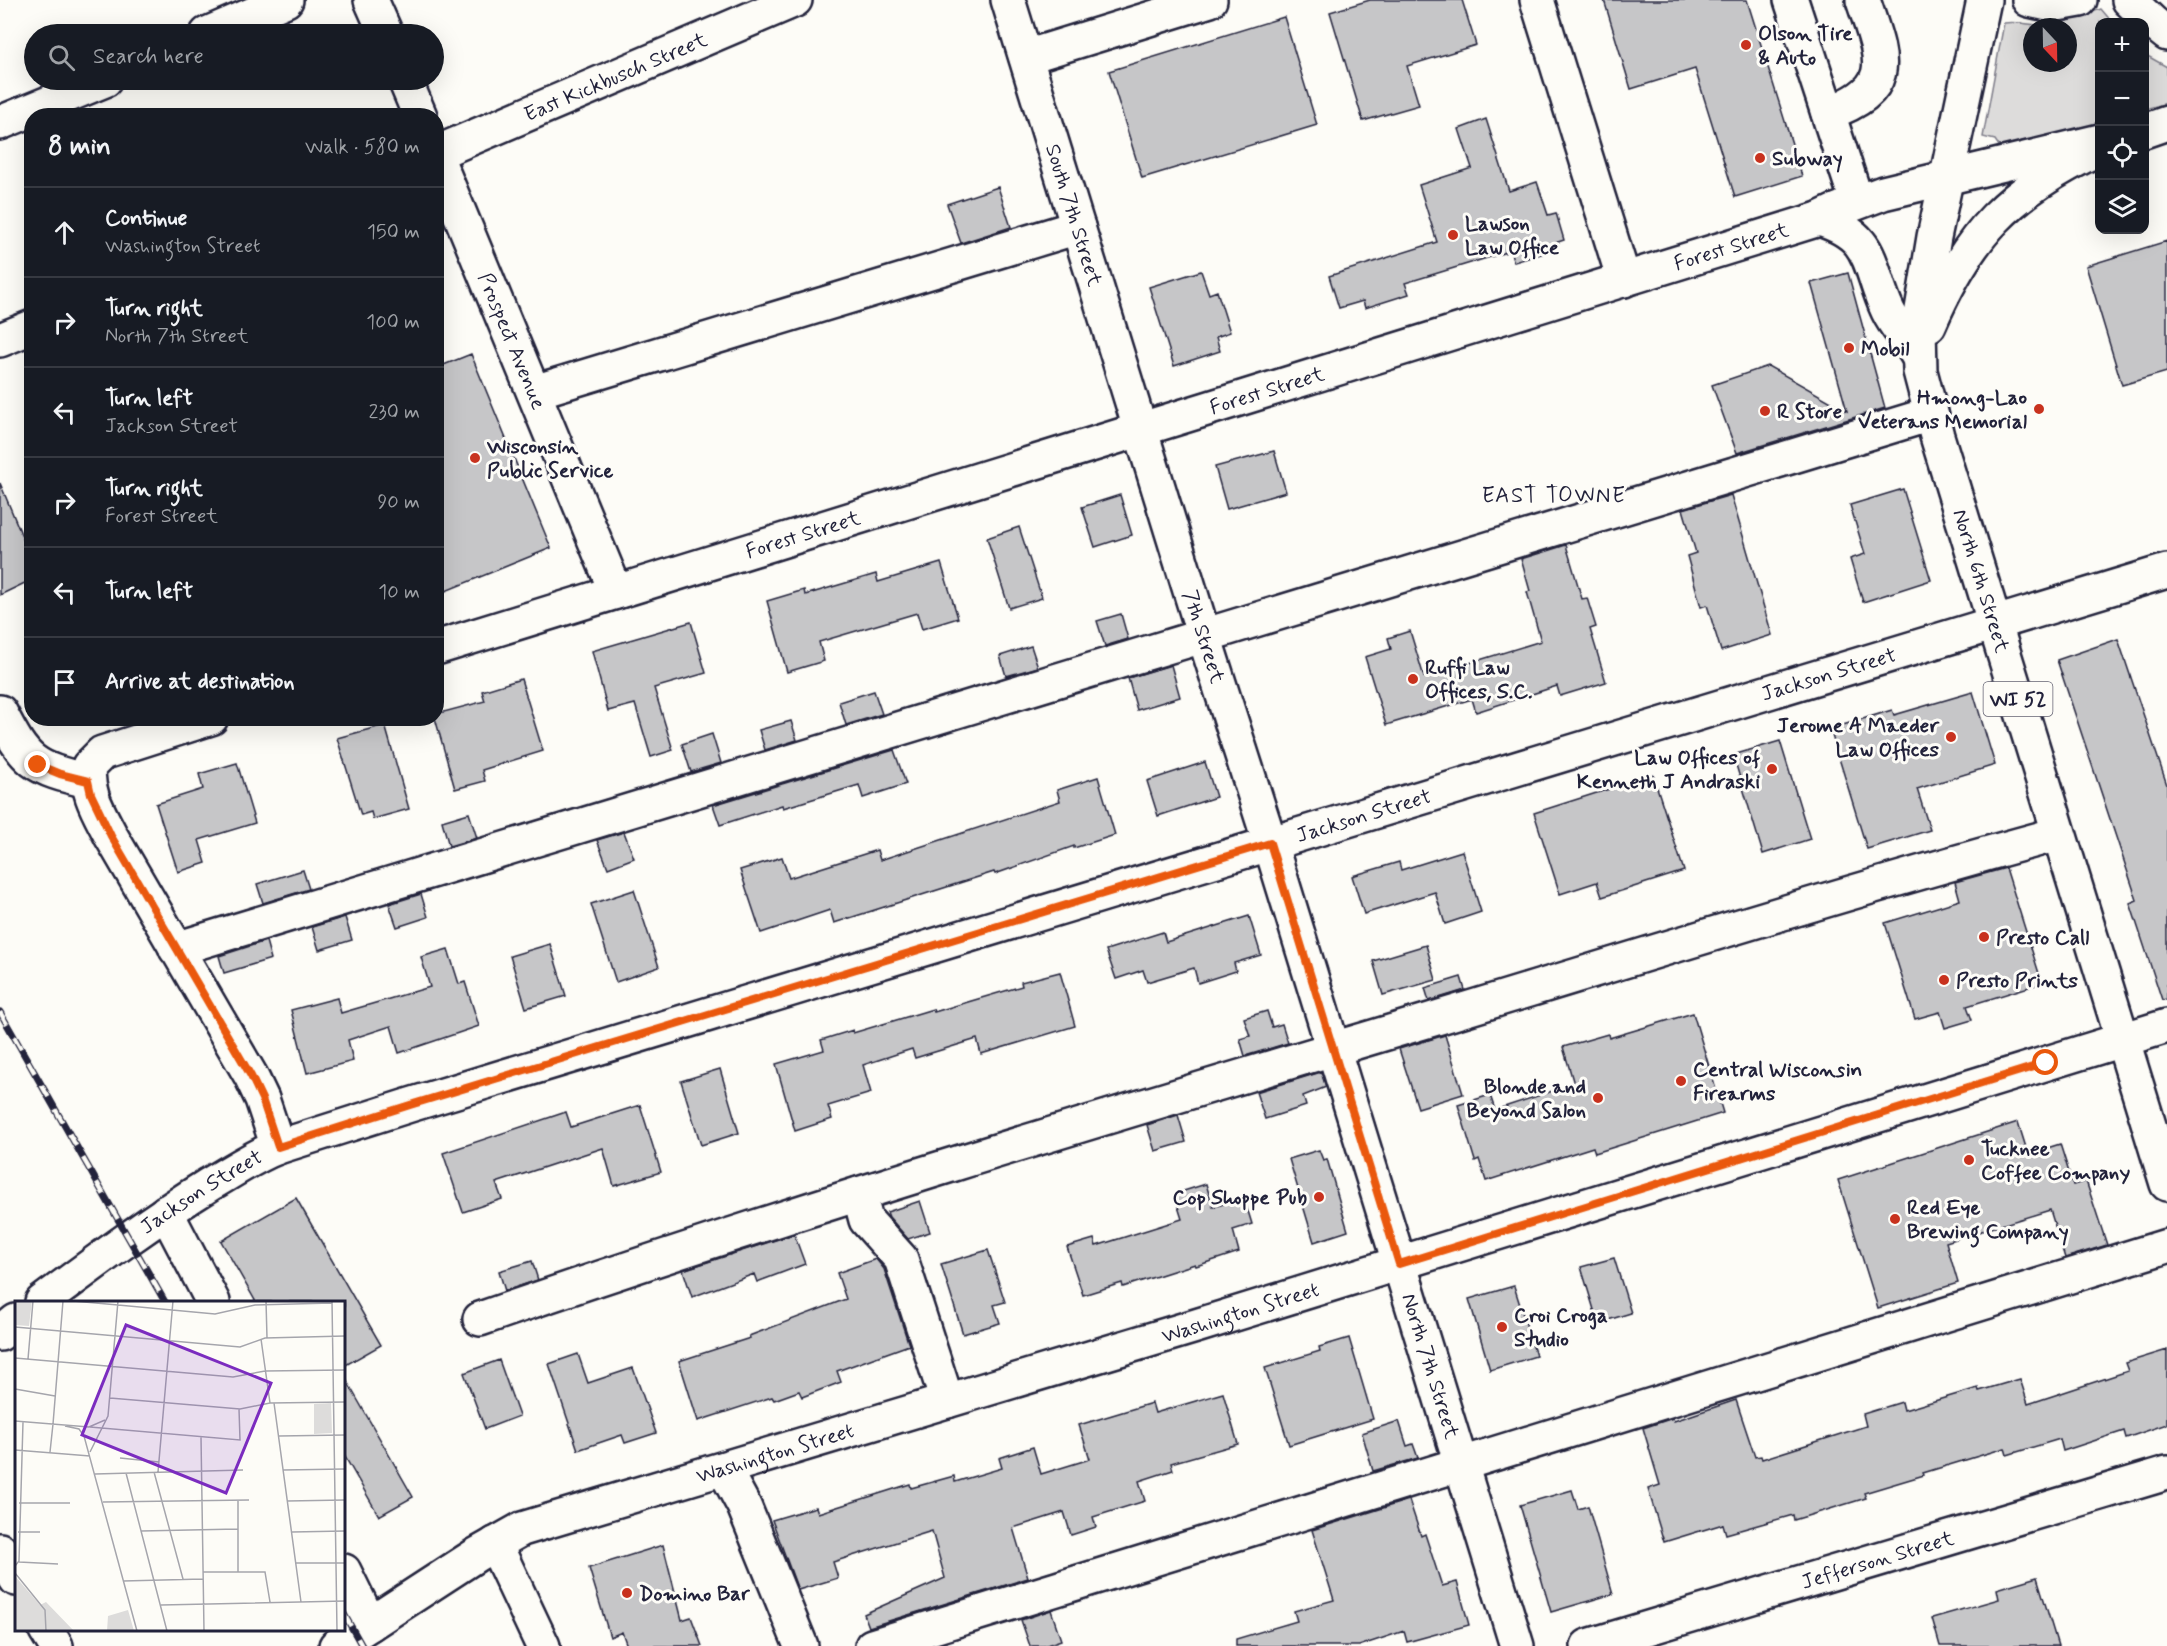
<!DOCTYPE html>
<html lang="en">
<head>
<meta charset="utf-8">
<style>
	:root { --surface:#171b24; --page:#20242c; --text:#f1f3f6; --muted:#9ea1a6; --line:#363941 }
	body { margin:0; font-family:Mynerve,sans-serif; background:var(--page); color:var(--text) }
	.controls { position:absolute; right:18px; top:18px; display:grid; overflow:hidden; border-radius:12px; box-shadow:0 6px 24px #0002 }
	.controls button { width:54px; height:54px; display:grid; place-items:center; padding:0; border:0; border-bottom:2px solid var(--line); background:var(--surface); color:var(--text); font:30px sans-serif }
	.compass { position:absolute; left:2023px; top:18px; width:54px; height:54px; border-radius:50%; background:var(--surface); box-shadow:0 6px 24px #0002; rotate:158deg }
	.stop { position:absolute; width:18px; height:18px; margin:-14px; border:4px solid #ea580c; border-radius:50%; background:#fff }
	.stop.end { background:#ea580c; border-color:#fff; box-shadow:0 2px 6px #0008 }
	.list { margin:0; padding:0; list-style:none }
	h2 { display:flex; justify-content:space-between; align-items:center; height:78px; margin:0; padding:0 24px; font-size:26px }
	h2 small { font-size:20px; font-weight:400; color:var(--muted) }
	.list li { display:grid; grid-template-columns:39px 1fr auto; gap:18px; align-items:center; box-sizing:border-box; height:90px; padding:0 24px; border-top:2px solid var(--line) }
	.list b { display:block; font-size:22px; white-space:nowrap }
	.list p { margin:0; font-size:20px; white-space:nowrap; color:var(--muted) }
	.list em { font-size:20px; font-style:normal; color:var(--muted) }
	.icon { flex:none; width:33px; height:33px; fill:none; stroke:currentColor; stroke-width:2; stroke-linecap:round; stroke-linejoin:round }
	.map { position:relative; flex:none; width:2167px; height:1646px; overflow:hidden }
	.search { position:absolute; background:var(--surface); box-shadow:0 6px 24px #0002; left:24px; top:24px; width:420px; height:66px; display:flex; align-items:center; gap:15px; box-sizing:border-box; padding:0 21px; border-radius:33px; color:var(--muted); font-size:22px }
	.panel { position:absolute; background:var(--surface); box-shadow:0 6px 24px #0002; left:24px; top:108px; width:420px; height:618px; border-radius:24px }
	.map>svg:first-child { display:block }
	.green { fill:#dddcdb; stroke:#807f8b; stroke-width:1.5; fill-rule:evenodd }
	.building { fill:#c6c6c8; stroke:#22223b; stroke-width:1.5 }
	.lines { fill:none; stroke-linecap:round; stroke-linejoin:round }
	.minor-casing { stroke:#22223b; stroke-width:38 }
	.major-casing { stroke:#22223b; stroke-width:38 }
	.minor { stroke:#fdfcf7; stroke-width:33 }
	.major { stroke:#fdfcf7; stroke-width:33 }
	.rail-casing { stroke:#22223b; stroke-width:7 }
	.rail { stroke:#fdfcf7; stroke-width:4.5; stroke-dasharray:14; stroke-linecap:butt }
	.route { stroke:#ea580c; stroke-width:8 }
	.poi-dot { fill:#c8321e; stroke:#fdfcf7; stroke-width:2 }
	.labels { text-anchor:middle; stroke-width:6; stroke-linejoin:round; paint-order:stroke }
	.shield { fill:#fdfcf7; stroke:#646373; stroke-width:1.5 }
	.shield-label { font-size:20px; font-weight:bold; fill:#22223b }
	.poi-label { font-size:21px; font-weight:bold; fill:#22223b; stroke:#fdfcf7; text-anchor:start }
	.street-label { font-size:21px; fill:#22223b; stroke:#fdfcf7 }
	.neighbourhood-label { font-size:22px; letter-spacing:1.5px; fill:#22223b; stroke:#fdfcf7 }
	.inset-road { fill:none; stroke:#a5a5ac; stroke-width:1.5 }
	.view { fill:#7b2cbf; fill-opacity:0.15; stroke:#7b2cbf; stroke-width:3 }
	.inset-edge { fill:none; stroke:#22223b; stroke-width:3 }
</style>
</head>
<body>
<div class="map">
<svg width="2167" height="1646" viewBox="0 0 2167 1646">
	<rect width="100%" height="100%" fill="#fdfcf7"/>
	<filter id="ink" filterUnits="userSpaceOnUse"><feTurbulence type="fractalNoise" baseFrequency=".0167" numOctaves="2"/><feDisplacementMap in="SourceGraphic" scale="12" xChannelSelector="R" yChannelSelector="G"/><feConvolveMatrix kernelMatrix="1 2 1 2 8 2 1 2 1" color-interpolation-filters="sRGB"/></filter>
	<g filter="url(#ink)">
		<path class="green" d="M2101 9 2112 22H2100L2099 123 2007 151 2003 152 1995 140 1983 137 2004 23C2017 21 2028 25 2041 25 2062 25 2082 15 2101 9ZM2032 27H2068V63H2032Z
			M2144 54 2167 67V103L2145 109Z"/>
		<path class="building" d="M1370 0H1462L1476 45 1407 66 1419 105 1363 121 1330 12Z
			M1604 0H1747L1802 176 1735 197 1695 69 1631 89Z
			M1284 17 1317 125 1142 178 1109 71Z
			M1486 119 1509 191 1537 182 1548 215 1556 213 1564 240 1549 245 1551 251 1514 262 1510 251 1405 283 1409 294 1365 308 1363 301 1339 308 1329 276 1437 242 1419 185 1472 168 1459 129Z
			M998 187 1011 227 961 243 947 204Z
			M2167 241V372L2122 385 2086 266Z
			M1201 271 1209 294 1217 291 1230 332 1216 337 1220 351 1174 366 1149 287Z
			M1848 273 1885 408 1737 453 1712 385 1768 366 1847 411 1811 283Z
			M471 354 551 548 436 595V368Z
			M1274 451 1286 492 1227 509 1215 467Z
			M0 483 31 558V580L0 595Z
			M1903 489 1931 580 1863 602 1850 559 1865 554 1850 505Z
			M1120 495 1132 535 1095 547 1082 507Z
			M1731 495 1772 635 1721 651 1707 605 1701 607 1687 556 1696 553 1683 509Z
			M1019 527 1042 598 1009 608 987 538Z
			M1566 545 1582 599 1587 598 1596 627 1590 629 1606 682 1560 696 1557 686 1476 712 1472 699 1386 725 1365 657 1391 649 1388 638 1410 631 1424 677 1541 641 1527 592 1530 591 1521 559Z
			M941 563 958 618 922 629 917 613 819 642 824 661 787 672 767 601 804 590 805 595 876 574 878 582Z
			M1121 614 1128 639 1105 646 1097 621Z
			M691 622 706 673 654 688 673 750 651 757 635 704 608 711 592 651Z
			M2118 639 2167 785V999L2162 1000 2130 903 2137 900 2057 660Z
			M1031 646 1038 667 1006 676 1000 656Z
			M1171 665 1180 697 1137 710 1128 678Z
			M521 679 543 751 482 770 485 781 455 789 435 718 436 714 485 701 482 691Z
			M874 691 882 714 846 725 839 702Z
			M1973 692 1995 765 1917 789 1930 830 1867 849 1830 729 1892 710 1894 715Z
			M791 721 797 740 765 750 759 730Z
			M385 725 409 809 373 819 371 812 361 815 337 738Z
			M712 734 721 763 691 772 682 744Z
			M1780 741 1810 839 1763 854 1733 755Z
			M894 750 906 784 863 798 859 785 783 808 782 805 720 825 713 805Z
			M1205 762 1216 797 1158 816 1147 781Z
			M237 763 255 823 199 840 206 863 178 872 156 804 203 789 199 774Z
			M1653 775 1684 871 1602 897 1597 882 1560 894 1534 813Z
			M1098 777 1115 835 1074 848V846L995 874 994 872 834 923 830 910 761 933 740 870 782 857 789 878 877 850 880 860 1060 801 1057 790Z
			M469 813 477 838 449 846 442 821Z
			M624 832 634 858 608 868 597 840Z
			M1462 851 1481 912 1445 924 1435 892 1364 914 1352 876 1399 862 1401 870Z
			M2006 868 2042 983 1967 1006 1972 1020 1945 1028 1940 1012 1915 1019 1885 923 1960 900 1955 882Z
			M303 870 309 889 263 903 257 884Z
			M634 890 659 967 616 982 591 904Z
			M421 894 428 917 397 927 389 904Z
			M1249 916 1261 955 1234 963 1236 971 1198 983 1194 968 1147 982 1143 970 1116 979 1106 950 1163 932 1166 942Z
			M345 917 352 940 319 950 312 927Z
			M266 941 271 959 224 973 219 956Z
			M550 944 566 996 526 1008 510 956Z
			M1426 945 1436 980 1383 995 1373 961Z
			M448 949 459 984 465 982 479 1026 399 1053 391 1026 348 1040 353 1061 307 1073 291 1010 337 998 341 1013 430 987 421 957Z
			M1060 972 1075 1026 981 1054 977 1039 915 1058 912 1049 863 1065 871 1093 828 1106 832 1119 795 1131 776 1064 824 1050 821 1040 853 1030V1033L933 1009 934 1012 1022 986 1021 982Z
			M1461 977 1465 990 1429 1001 1425 988Z
			M1267 1011 1272 1027 1282 1024 1288 1043 1245 1056 1240 1039 1250 1036 1244 1018Z
			M1693 1013 1723 1113 1595 1153 1593 1147 1486 1181 1479 1159 1475 1161 1458 1105 1490 1095 1495 1110 1574 1084 1563 1047 1608 1034 1609 1038Z
			M1445 1035 1463 1094 1418 1108 1399 1049Z
			M720 1069 739 1133 701 1145 681 1081Z
			M1321 1072 1326 1087 1303 1096 1306 1106 1265 1119 1256 1092Z
			M640 1105 661 1172 614 1186 603 1148 496 1183 502 1199 463 1212 443 1153 566 1112 571 1127Z
			M1178 1115 1186 1142 1155 1151 1147 1125Z
			M2018 1122 2028 1154 2060 1144 2073 1185 2086 1181 2107 1245 2065 1258 2050 1210 1946 1242 1958 1283 1878 1308 1838 1180Z
			M1319 1150 1323 1160 1327 1159 1348 1231 1314 1242 1289 1159Z
			M1206 1184 1213 1207 1244 1198 1252 1224 1233 1230 1239 1252 1196 1266 1195 1264 1123 1287 1122 1283 1083 1295 1067 1247 1094 1239 1096 1246 1182 1219 1174 1194Z
			M296 1198 381 1345 344 1366V1302H256L221 1241Z
			M920 1201 930 1232 908 1239 889 1217 887 1212Z
			M794 1234 805 1264 757 1282 754 1274 692 1297 683 1270Z
			M988 1250 1005 1302 994 1305 1000 1323 963 1334 941 1264Z
			M1614 1258 1631 1313 1598 1323 1581 1267Z
			M876 1259 884 1269 909 1345 837 1371 841 1382 802 1397 799 1391 774 1400 772 1397 698 1421 679 1361 750 1338 749 1336 846 1299 837 1273Z
			M532 1261 538 1280 505 1291 499 1271Z
			M1514 1286 1536 1356 1490 1370 1469 1299Z
			M1349 1338 1373 1419 1289 1445 1265 1368 1320 1351 1319 1347Z
			M2167 1350V1424L2126 1438 2124 1431 2063 1451 2060 1439 2007 1455 2005 1448 1923 1473 1924 1475 1864 1493 1866 1498 1794 1520 1793 1515 1726 1534 1723 1524 1664 1542 1648 1489 1660 1485 1643 1428 1673 1418 1674 1421 1736 1400 1755 1457 1761 1456 1762 1459 1866 1426 1863 1414 1902 1402 1904 1410 1978 1388 1979 1391 2020 1379 2028 1404 2128 1371 2125 1363Z
			M578 1354 588 1383 633 1368 656 1433 625 1443 622 1435 578 1450 549 1364Z
			M499 1360 519 1416 485 1429 464 1373Z
			M344 1376 413 1497 379 1516 344 1455Z
			M1223 1393 1238 1444 1171 1463 1173 1470 1139 1481 1145 1501 1093 1517 1096 1527 1071 1535 1064 1512 1013 1528 1028 1578 869 1627 864 1614 945 1578 932 1531 833 1562 838 1578 798 1590 772 1520 816 1507 818 1513 910 1484 911 1488 954 1476 955 1482 1002 1468 999 1458 1033 1447 1041 1474 1090 1459 1079 1425 1152 1403 1155 1413Z
			M1399 1421 1407 1446 1413 1444 1418 1458 1373 1471 1362 1433Z
			M1572 1490 1578 1509 1588 1506 1613 1594 1551 1612 1520 1505Z
			M1409 1500 1421 1536 1425 1534 1442 1586 1457 1582 1469 1625 1407 1642 1404 1631 1359 1646H1236V1639L1297 1621 1294 1611 1334 1600 1312 1530Z
			M663 1545 682 1620 691 1617 702 1646H627L622 1632 610 1637 589 1568Z
			M2037 1577 2058 1646H1940L1932 1618 1999 1599 1997 1589Z
			M1051 1610 1061 1640 1044 1646H1030L1021 1620Z"/>
		<g class="lines">
			<defs>
				<g id="minor">
					<path d="M371 0 386 34"/>
					<path id="s1" d="M1008 0 1204 636 1270 843 1517 1646"/>
					<path d="M1537 0 1624 280"/>
					<path d="M1791 0 1857 202"/>
					<path d="M2029 0 2052 5 2080 0"/>
					<path d="M207 34 286 0"/>
					<path d="M1026 57 1210 0"/>
					<path d="M405 80 420 116"/>
					<path d="M1828 113C1899 88 1882 58 1863 0"/>
					<path d="M0 123 105 80"/>
					<path id="s2" d="M436 153 795 0"/>
					<path id="s3" d="M436 156 616 592"/>
					<path d="M0 340 32 327"/>
					<path d="M534 392 1078 227"/>
					<path id="s4" d="M436 648 1819 219 1838 210 1883 193 2100 141"/>
					<path d="M0 712C26 763 33 768 88 781"/>
					<path d="M211 718 102 753 89 766C85 792 100 814 111 836L251 1076 262 1099 278 1147"/>
					<path d="M176 949 1931 414"/>
					<path d="M859 1194 866 1220 901 1259 947 1401"/>
					<path d="M166 1212 213 1302"/>
					<path id="s5" d="M42 1302C97 1261 152 1220 210 1184 233 1171 254 1156 278 1147L410 1105 2167 571"/>
					<path d="M480 1319C794 1210 1112 1115 1430 1020 1639 957 1848 891 2058 834"/>
					<path d="M0 1334 16 1321"/>
					<path d="M724 1469 744 1506 801 1646"/>
					<path d="M495 1544 543 1646"/>
					<path d="M0 1550 16 1579"/>
					<path d="M344 1571 370 1624"/>
					<path d="M46 1630 56 1646"/>
					<path id="s6" d="M336 1646 476 1555 522 1529 1196 1326 2167 1026"/>
					<path d="M872 1646 2167 1246"/>
					<path id="s7" d="M1588 1646 2167 1473"/>
				</g>
				<g id="major">
					<path id="s8" d="M1984 0 1934 237 1919 328 1920 371 1937 436 2167 1184"/>
					<path d="M2129 0 2152 22 2167 34"/>
					<path d="M2144 131 2167 123"/>
					<path d="M1819 219C1876 236 1867 266 1888 311 1896 328 1910 341 1919 358"/>
					<path d="M1929 325C1969 232 2009 192 2100 148"/>
				</g>
			</defs>
			<use href="#minor" class="minor-casing"/>
			<use href="#major" class="major-casing"/>
			<use href="#minor" class="minor"/>
			<use href="#major" class="major"/>
			<defs>
				<path id="rail" d="M0 1012 165 1302
					M344 1614 362 1646"/>
			</defs>
			<use href="#rail" class="rail-casing"/>
			<use href="#rail" class="rail"/>
		</g>
	</g>
	<g class="lines" filter="url(#ink)">
		<path class="route" d="M38 765 60 774 88 781 91 794 111 836 251 1076 262 1099 278 1147 410 1105 1270 843 1399 1264 2046 1063"/>
	</g>
	<g class="poi-dot">
		<circle cx="1746" cy="45" r="6"/>
		<circle cx="1760" cy="158" r="6"/>
		<circle cx="1453" cy="235" r="6"/>
		<circle cx="1849" cy="348" r="6"/>
		<circle cx="2039" cy="409" r="6"/>
		<circle cx="1765" cy="411" r="6"/>
		<circle cx="475" cy="458" r="6"/>
		<circle cx="1413" cy="679" r="6"/>
		<circle cx="1951" cy="737" r="6"/>
		<circle cx="1772" cy="769" r="6"/>
		<circle cx="1984" cy="937" r="6"/>
		<circle cx="1944" cy="980" r="6"/>
		<circle cx="1681" cy="1081" r="6"/>
		<circle cx="1598" cy="1098" r="6"/>
		<circle cx="1969" cy="1160" r="6"/>
		<circle cx="1319" cy="1197" r="6"/>
		<circle cx="1895" cy="1219" r="6"/>
		<circle cx="1502" cy="1327" r="6"/>
		<circle cx="627" cy="1593" r="6"/>
	</g>
	<g class="labels">
		<rect class="shield" x="1983.5" y="682" width="69" height="34" rx="4.5"/>
		<g class="shield-label">
			<text x="2018" y="706">WI 52</text>
		</g>
		<g class="poi-label">
			<text x="1758" y="40">Olson Tire<tspan x="1758" dy="24">&amp; Auto</tspan></text>
			<text x="1772" y="165">Subway</text>
			<text x="1465" y="230">Lawson<tspan x="1465" dy="24">Law Office</tspan></text>
			<text x="1861" y="355">Mobil</text>
			<text x="2027" y="404" text-anchor="end">Hmong-Lao<tspan x="2027" dy="24">Veterans Memorial</tspan></text>
			<text x="1777" y="418">R Store</text>
			<text x="487" y="453">Wisconsin<tspan x="487" dy="24">Public Service</tspan></text>
			<text x="1425" y="674">Ruffi Law<tspan x="1425" dy="24">Offices, S.C.</tspan></text>
			<text x="1939" y="732" text-anchor="end">Jerome A Maeder<tspan x="1939" dy="24">Law Offices</tspan></text>
			<text x="1760" y="764" text-anchor="end">Law Offices of<tspan x="1760" dy="24">Kenneth J Andraski</tspan></text>
			<text x="1996" y="944">Presto Call</text>
			<text x="1956" y="987">Presto Prints</text>
			<text x="1693" y="1076">Central Wisconsin<tspan x="1693" dy="24">Firearms</tspan></text>
			<text x="1586" y="1093" text-anchor="end">Blonde and<tspan x="1586" dy="24">Beyond Salon</tspan></text>
			<text x="1981" y="1155">Tucknee<tspan x="1981" dy="24">Coffee Company</tspan></text>
			<text x="1307" y="1204" text-anchor="end">Cop Shoppe Pub</text>
			<text x="1907" y="1214">Red Eye<tspan x="1907" dy="24">Brewing Company</tspan></text>
			<text x="1514" y="1322">Croi Croga<tspan x="1514" dy="24">Studio</tspan></text>
			<text x="639" y="1600">Domino Bar</text>
		</g>
		<g class="street-label">
			<text dy="7" stroke="none"><textPath href="#s2" startOffset="195">East Kickbusch Street</textPath></text>
			<text dy="7" stroke="none"><textPath href="#s1" startOffset="225">South 7th Street</textPath></text>
			<text dy="7" stroke="none"><textPath href="#s4" startOffset="1356">Forest Street</textPath></text>
			<text dy="7" stroke="none"><textPath href="#s3" startOffset="200">Prospect Avenue</textPath></text>
			<text dy="7" stroke="none"><textPath href="#s4" startOffset="870">Forest Street</textPath></text>
			<text dy="7" stroke="none"><textPath href="#s4" startOffset="384">Forest Street</textPath></text>
			<text dy="7" stroke="none"><textPath href="#s8" startOffset="596">North 6th Street</textPath></text>
			<text dy="7" stroke="none"><textPath href="#s1" startOffset="666">7th Street</textPath></text>
			<text dy="7" stroke="none"><textPath href="#s5" startOffset="1904">Jackson Street</textPath></text>
			<text dy="7" stroke="none"><textPath href="#s5" startOffset="1418">Jackson Street</textPath></text>
			<text dy="7" stroke="none"><textPath href="#s5" startOffset="194">Jackson Street</textPath></text>
			<text dy="7" stroke="none"><textPath href="#s6" startOffset="970">Washington Street</textPath></text>
			<text dy="7" stroke="none"><textPath href="#s1" startOffset="1430">North 7th Street</textPath></text>
			<text dy="7" stroke="none"><textPath href="#s6" startOffset="484">Washington Street</textPath></text>
			<text dy="7" stroke="none"><textPath href="#s7" startOffset="302">Jefferson Street</textPath></text>
		</g>
		<g class="neighbourhood-label">
			<text x="1554" y="502">EAST TOWNE</text>
		</g>
	</g>
	<g transform="translate(15 1301)">
		<rect width="330" height="330" fill="#fdfcf7"/>
		<path d="M0 0H17L14 25 0 24ZM316 102 317 132 299 133V103ZM0 275 25 304 31 301 59 330H0ZM113 309 119 330H92L93 315Z" fill="#dddcdb"/>
		<path class="inset-road" d="M58 0 103 4M251 0 252 37M317 0 322 330M103 4 200 13 240 4 317 2M0 26 225 46 250 37 330 35M246 38 255 102M0 57 218 76 250 70 330 69M13 58 18 0M0 88 40 95M95 97 225 108 255 102 330 101M259 102 286 301M0 120 74 126 90 119M38 123 48 0M50 125 64 128 69 135 122 330M75 126 225 139 224 108M264 135 330 134M186 136 189 330M0 149 75 155M35 151 38 123M75 151 93 115 103 0M105 157 144 161M268 169 330 168M139 171 168 278M143 171 158 0M111 172 152 330M80 173 228 169M223 199V271M272 200 330 199M88 201 234 199M4 202H55M126 230 223 228M3 231H25M277 231 330 230M4 261 43 263M281 262H330M0 265 4 260 8 121M188 271H250L255 301M0 272 30 309 31 330M108 280 188 278M146 304 330 300"/>
		<path class="view" d="M111 24 256 82 211 192 67 134Z"/>
		<rect width="330" height="330" class="inset-edge"/>
	</g>
</svg>
<div class="controls">
<button>+</button>
<button>−</button>
<button><svg class="icon" aria-label="locate" viewBox="0 0 24 24"><circle cx="12" cy="12" r="6"/><path d="M12 2v4M12 18v4M2 12h4M18 12h4"/></svg></button>
<button><svg class="icon" aria-label="layers" viewBox="0 0 24 24"><path d="M12 4l9 5-9 5-9-5zM3 14l9 5 9-5"/></svg></button>
</div>
<svg class="compass" viewBox="-18 -18 36 36"><path d="M0-13l5 13h-10z" fill="#e53935"/><path d="M0 13l5-13h-10z" fill="#9ea1a6"/></svg>
<div class="stop" style="left:2046px;top:1063px"></div>
<div class="stop end" style="left:38px;top:765px"></div>
<div class="search"><svg class="icon" aria-label="search" viewBox="0 0 24 24"><circle cx="10" cy="10" r="6"/><path d="M15 15l6 6"/></svg>Search here</div>
<section class="panel">
<h2>8 min<small>Walk · 580 m</small></h2>
<ul class="list">
<li><svg class="icon" aria-label="ahead" viewBox="0 0 24 24"><path d="M12 20V5M6 11l6-6 6 6"/></svg><div><b>Continue</b><p>Washington Street</p></div><em>150 m</em></li>
<li><svg class="icon" aria-label="right" viewBox="0 0 24 24"><path d="M7 20v-9h11M14 6l5 5-5 5"/></svg><div><b>Turn right</b><p>North 7th Street</p></div><em>100 m</em></li>
<li><svg class="icon" aria-label="left" viewBox="0 0 24 24"><path d="M17 20v-9H6M10 6l-5 5 5 5"/></svg><div><b>Turn left</b><p>Jackson Street</p></div><em>230 m</em></li>
<li><svg class="icon" aria-label="right" viewBox="0 0 24 24"><path d="M7 20v-9h11M14 6l5 5-5 5"/></svg><div><b>Turn right</b><p>Forest Street</p></div><em>90 m</em></li>
<li><svg class="icon" aria-label="left" viewBox="0 0 24 24"><path d="M17 20v-9H6M10 6l-5 5 5 5"/></svg><div><b>Turn left</b></div><em>10 m</em></li>
<li><svg class="icon" aria-label="arrive" viewBox="0 0 24 24"><path d="M6 21V4h12l-3 4 3 4H6"/></svg><div><b>Arrive at destination</b></div></li>
</ul>
</section>
</div>
</body>
</html>
